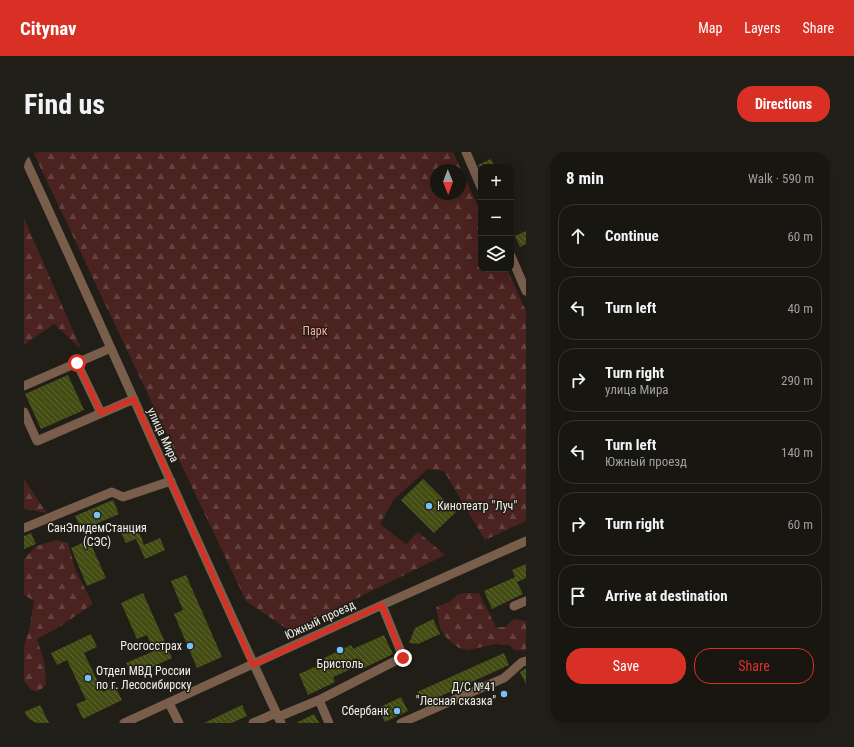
<!DOCTYPE html>
<html lang="en">
<head>
<meta charset="utf-8">
<style>
	:root { --surface:#181611; --page:#211f1a; --text:#f1f3f6; --muted:#9f9f9f; --line:#363531; --accent:#d93025 }
	body { margin:0; font-family:"Roboto Condensed",sans-serif; background:var(--page); color:var(--text) }
	.controls { position:absolute; right:12px; top:12px; display:grid; overflow:hidden; border-radius:8px; box-shadow:0 4px 16px #0002 }
	.controls button { width:36px; height:36px; display:grid; place-items:center; padding:0; border:0; border-bottom:1px solid var(--line); background:var(--surface); color:var(--text); font:20px sans-serif }
	.compass { position:absolute; left:406px; top:12px; width:36px; height:36px; border-radius:50%; background:var(--surface); box-shadow:0 4px 16px #0002; rotate:179deg }
	.stop { position:absolute; width:12px; height:12px; margin:-9px; border:3px solid #d93025; border-radius:50%; background:#fff }
	.stop.end { background:#d93025; border-color:#fff; box-shadow:0 1px 4px #0008 }
	.list { margin:0; padding:0; list-style:none }
	h2 { display:flex; justify-content:space-between; align-items:center; height:52px; margin:0; padding:0 16px; font-size:17px }
	h2 small { font-size:13px; font-weight:400; color:var(--muted) }
	.list li { display:grid; grid-template-columns:26px 1fr auto; gap:12px; align-items:center; box-sizing:border-box; height:64px; margin:0 8px 8px; padding:0 8px; border:1px solid var(--line); border-radius:16px }
	.list b { display:block; font-size:15px; white-space:nowrap }
	.list p { margin:0; font-size:13px; white-space:nowrap; color:var(--muted) }
	.list em { font-size:13px; font-style:normal; color:var(--muted) }
	.actions { display:flex; gap:8px; padding:12px 16px }
	.actions a { flex:1; padding:9px 0; border:1px solid var(--accent); border-radius:16px; text-align:center; font-size:14px; color:var(--accent) }
	.actions .main { background:var(--accent); color:#fff }
	.icon { flex:none; width:22px; height:22px; fill:none; stroke:currentColor; stroke-width:2; stroke-linecap:round; stroke-linejoin:round }
	.map { position:relative; flex:none; width:502px; height:571px; overflow:hidden; border-radius:16px }
	header { display:flex; align-items:center; gap:24px; box-sizing:border-box; height:56px; padding:0 20px; background:var(--accent); color:#fff }
	header strong { font-size:19px }
	nav { display:flex; gap:22px; margin-inline-start:auto; font-size:14px }
	.intro { display:flex; align-items:center; justify-content:space-between; box-sizing:border-box; height:96px; padding:0 24px }
	h1 { margin:0; font-size:28px }
	.button { padding:10px 18px; border-radius:16px; background:var(--accent); color:#fff; font-size:14px; font-weight:700 }
	main { display:flex; gap:24px; padding:0 24px }
	aside { flex:1; background:var(--surface); border-radius:16px; box-shadow:0 4px 16px #0002 }
	.map>svg:first-child { display:block }
	.forest { fill:url(#forest-firs); fill-rule:evenodd }
	.building { fill:url(#building-back-hatch) }
	.lines { fill:none; stroke-linecap:round; stroke-linejoin:round }
	.minor { stroke:#795e4c; stroke-width:9 }
	.route { stroke:#d93025; stroke-width:5 }
	.poi-dot { fill:#79bff8; stroke:#201e17; stroke-width:1.5 }
	.labels { text-anchor:middle; stroke-width:3; stroke-linejoin:round; paint-order:stroke }
	.park-label { font-size:12px; fill:#ffa8a2; stroke:#201e17 }
	.street-label { font-size:12px; fill:#f1efea; stroke:#201e17 }
	.poi-label { font-size:12px; fill:#f1efea; stroke:#201e17; text-anchor:end }
</style>
</head>
<body>
<header>
<strong>Citynav</strong>
<nav><a>Map</a><a>Layers</a><a>Share</a></nav>
</header>
<div class="intro"><h1>Find us</h1><a class="button">Directions</a></div>
<main>
<div class="map">
<svg width="502" height="571" viewBox="0 0 502 571">
	<defs>
		<pattern id="forest-firs" width="22" height="20" patternUnits="userSpaceOnUse"><rect width="22" height="20" fill="#4a2220"/><path d="M5 1l3.5 6h-7zM16 11l3.5 6h-7z" fill="#654241"/></pattern>
		<pattern id="building-back-hatch" width="6" height="6" patternUnits="userSpaceOnUse"><rect width="6" height="6" fill="#434c12"/><path d="M-1 5l2 2M0 0l6 6M5-1l2 2" fill="none" stroke="#5f6635"/></pattern>
	</defs>
	<rect width="100%" height="100%" fill="#201e17"/>
	<path class="forest" d="M9 0H429L457 61V117H483L502 159V369L461 388 420 319 404 317 370 347 356 372 382 392 394 380 421 403 266 479 222 449ZM412 18H436V42H412Z
		M0 66 57 197 30 172 0 193Z
		M0 327 23 361 0 357Z
		M33 388 44 391 52 419 69 452 32 477 13 487 21 512 22 533 14 540 6 537 0 529V494L5 479 10 449 0 443V407L12 394Z
		M441 441H455L472 475H481L490 467 502 469V499L490 498 485 493 472 492 444 498 435 496 428 491 421 484 416 476 412 455 425 450 434 442Z"/>
	<path class="building" d="M467 7 471 15H455L454 13Z
		M502 79V92L496 95 491 84Z
		M44 223 60 258 17 277 1 242Z
		M399 327 432 360 410 381 377 348Z
		M89 348 95 362 58 378 51 364Z
		M113 374 120 393 136 386 141 398 121 407 112 387 102 391 97 381Z
		M7 381 12 392 0 397V384Z
		M65 388 82 426 63 434 47 396Z
		M502 412V426L493 430 499 442 468 457 460 439 491 425 488 418Z
		M162 423 198 505 173 516 150 462 159 458 147 429Z
		M119 441 148 506 108 524 102 511 130 499 123 483 113 487 97 451Z
		M409 467 416 482 394 492 385 491 391 476Z
		M67 482 73 495 60 501 79 540 91 534 98 548 59 567 52 552 62 548 43 508 33 513 27 501Z
		M360 483 369 502 338 517 333 506 324 511 327 517 309 525 311 530 284 543 275 522 302 510 300 506 327 493 329 497Z
		M480 501 485 513 399 552 393 540Z
		M502 516V532L496 520Z
		M377 545 384 559 361 570 354 556Z
		M16 553 25 571H0V560Z
		M218 553 223 564 208 571H180Z
		M290 562 295 571H272Z"/>
	<g class="lines">
		<path class="minor" d="M442 0 457 35
			M0 5C87 193 169 383 257 571
			M487 104 502 139
			M53 211 77 261
			M0 234 87 196
			M0 260 13 289 110 247
			M0 376 88 340 99 345 147 329
			M490 454 502 449
			M295 548 379 505 358 453
			M145 551 155 571
			M254 565 295 548 305 571
			M100 571 358 453 502 389
			M229 571 252 561
			M377 571 480 526 498 510 502 509"/>
	</g>
	<g class="lines">
		<path class="route" d="M53 211 77 261 110 247 229 513 358 453 379 506"/>
	</g>
	<g class="poi-dot">
		<circle cx="405" cy="354" r="4"/>
		<circle cx="73" cy="363" r="4"/>
		<circle cx="166" cy="494" r="4"/>
		<circle cx="316" cy="498" r="4"/>
		<circle cx="64" cy="526" r="4"/>
		<circle cx="480" cy="542" r="4"/>
		<circle cx="373" cy="559" r="4"/>
	</g>
	<g class="labels">
		<g class="park-label">
			<text x="291" y="183">Парк</text>
		</g>
		<g class="street-label">
			<text transform="translate(139 283) rotate(65)" y="4">улица Мира</text>
			<text transform="translate(296 468) rotate(-25)" y="4">Южный проезд</text>
		</g>
		<g class="poi-label">
			<text x="413" y="358" text-anchor="start">Кинотеатр "Луч"</text>
			<text x="73" y="380" text-anchor="middle">СанЭпидемСтанция<tspan x="73" dy="14">(СЭС)</tspan></text>
			<text x="158" y="498">Росгосстрах</text>
			<text x="316" y="516" text-anchor="middle">Бристоль</text>
			<text x="72" y="523" text-anchor="start">Отдел МВД России<tspan x="72" dy="14">по г. Лесосибирску</tspan></text>
			<text x="472" y="539">Д/С №41<tspan x="472" dy="14">"Лесная сказка"</tspan></text>
			<text x="365" y="563">Сбербанк</text>
		</g>
	</g>
</svg>
<div class="controls">
<button>+</button>
<button>−</button>
<button><svg class="icon" aria-label="layers" viewBox="0 0 24 24"><path d="M12 4l9 5-9 5-9-5zM3 14l9 5 9-5"/></svg></button>
</div>
<svg class="compass" viewBox="-18 -18 36 36"><path d="M0-13l5 13h-10z" fill="#e53935"/><path d="M0 13l5-13h-10z" fill="#9f9f9f"/></svg>
<div class="stop" style="left:53px;top:211px"></div>
<div class="stop end" style="left:379px;top:506px"></div>
</div>
<aside>
<h2>8 min<small>Walk · 590 m</small></h2>
<ul class="list">
<li><svg class="icon" aria-label="ahead" viewBox="0 0 24 24"><path d="M12 20V5M6 11l6-6 6 6"/></svg><div><b>Continue</b></div><em>60 m</em></li>
<li><svg class="icon" aria-label="left" viewBox="0 0 24 24"><path d="M17 20v-9H6M10 6l-5 5 5 5"/></svg><div><b>Turn left</b></div><em>40 m</em></li>
<li><svg class="icon" aria-label="right" viewBox="0 0 24 24"><path d="M7 20v-9h11M14 6l5 5-5 5"/></svg><div><b>Turn right</b><p>улица Мира</p></div><em>290 m</em></li>
<li><svg class="icon" aria-label="left" viewBox="0 0 24 24"><path d="M17 20v-9H6M10 6l-5 5 5 5"/></svg><div><b>Turn left</b><p>Южный проезд</p></div><em>140 m</em></li>
<li><svg class="icon" aria-label="right" viewBox="0 0 24 24"><path d="M7 20v-9h11M14 6l5 5-5 5"/></svg><div><b>Turn right</b></div><em>60 m</em></li>
<li><svg class="icon" aria-label="arrive" viewBox="0 0 24 24"><path d="M6 21V4h12l-3 4 3 4H6"/></svg><div><b>Arrive at destination</b></div></li>
</ul>
<div class="actions"><a class="main">Save</a><a>Share</a></div>
</aside>
</main>
</body>
</html>
